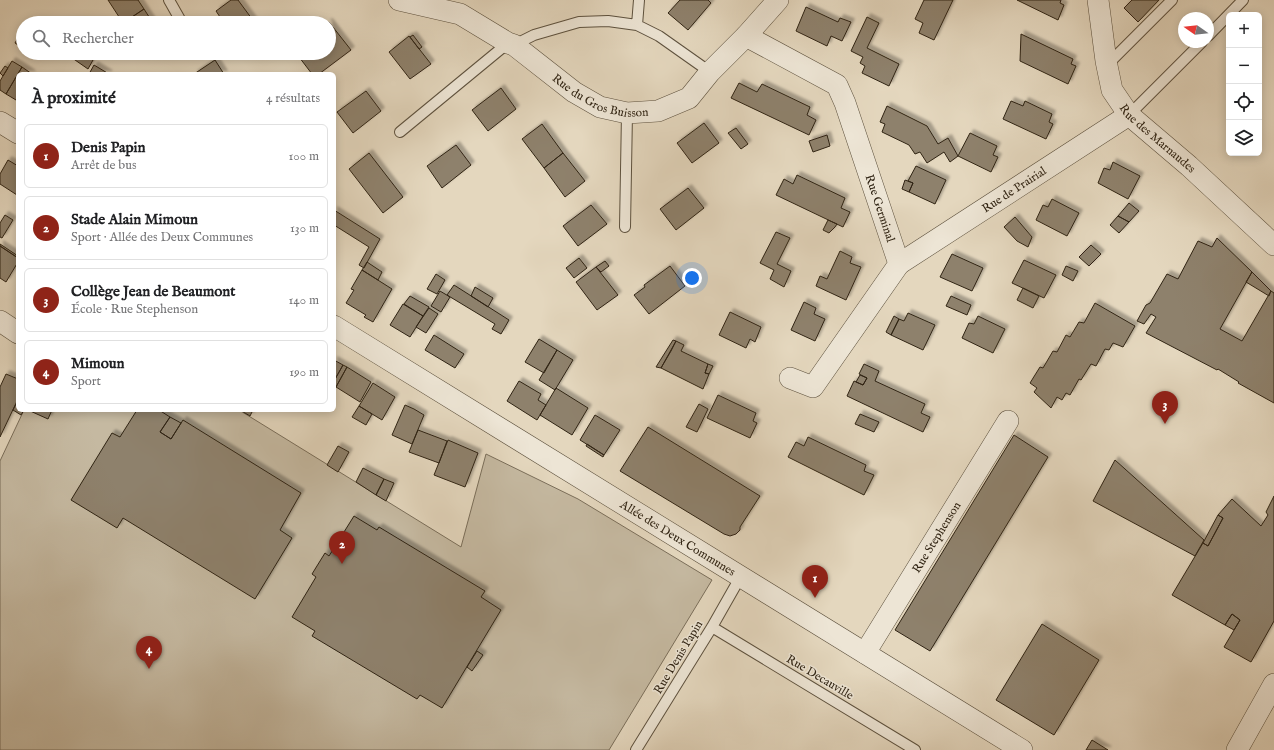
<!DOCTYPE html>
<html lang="fr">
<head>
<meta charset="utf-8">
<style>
	:root { --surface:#fff; --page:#f6f6f6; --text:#202124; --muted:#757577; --line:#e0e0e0; --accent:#8f2418 }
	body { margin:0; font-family:"IM FELL English",serif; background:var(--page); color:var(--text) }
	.controls { position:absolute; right:12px; top:12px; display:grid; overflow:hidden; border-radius:6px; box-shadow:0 2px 10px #0003 }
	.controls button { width:36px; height:36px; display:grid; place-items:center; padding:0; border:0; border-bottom:1px solid var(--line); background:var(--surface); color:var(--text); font:20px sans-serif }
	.compass { position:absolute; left:1178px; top:12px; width:36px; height:36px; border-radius:50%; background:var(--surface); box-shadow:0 2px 10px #0003; rotate:284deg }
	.you { position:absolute; left:692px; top:278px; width:14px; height:14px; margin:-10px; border:3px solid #fff; border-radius:50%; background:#1a73e8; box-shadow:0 0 0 6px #1a73e833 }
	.badge { display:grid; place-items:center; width:26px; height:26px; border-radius:50%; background:var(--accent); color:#fff; font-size:13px; font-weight:700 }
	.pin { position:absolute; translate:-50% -33px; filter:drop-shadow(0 1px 2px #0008) }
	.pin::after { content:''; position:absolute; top:21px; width:14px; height:12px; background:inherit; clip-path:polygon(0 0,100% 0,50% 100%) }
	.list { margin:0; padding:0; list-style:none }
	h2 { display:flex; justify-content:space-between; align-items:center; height:52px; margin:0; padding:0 16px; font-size:17px }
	h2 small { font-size:13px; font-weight:400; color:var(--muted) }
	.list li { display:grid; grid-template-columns:26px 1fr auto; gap:12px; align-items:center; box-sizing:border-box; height:64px; margin:0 8px 8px; padding:0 8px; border:1px solid var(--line); border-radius:6px }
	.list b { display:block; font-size:15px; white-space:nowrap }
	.list p { margin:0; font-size:13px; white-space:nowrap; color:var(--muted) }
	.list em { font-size:13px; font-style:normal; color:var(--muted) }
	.icon { flex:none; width:22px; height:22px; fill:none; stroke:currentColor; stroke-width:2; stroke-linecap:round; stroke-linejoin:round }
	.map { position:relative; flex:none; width:1274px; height:750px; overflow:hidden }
	.search { position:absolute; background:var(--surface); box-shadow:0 2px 10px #0003; left:16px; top:16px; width:320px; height:44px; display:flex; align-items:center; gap:10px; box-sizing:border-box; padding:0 14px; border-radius:22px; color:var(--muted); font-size:15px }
	.panel { position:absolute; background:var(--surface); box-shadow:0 2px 10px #0003; left:16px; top:72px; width:320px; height:340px; border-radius:6px }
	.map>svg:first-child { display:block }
	.pitch { fill:#c5b9a1; stroke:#7a6e5a }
	.building { fill:#8e816c; stroke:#302414; filter:url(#shadow) }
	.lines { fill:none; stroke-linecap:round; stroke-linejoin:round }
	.service-casing { stroke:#5d513e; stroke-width:12 }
	.minor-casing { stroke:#5d513e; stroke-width:22 }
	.service { stroke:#ede5d5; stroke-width:10 }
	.minor { stroke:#ede5d5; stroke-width:21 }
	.labels { text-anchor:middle; stroke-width:3; stroke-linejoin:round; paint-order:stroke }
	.street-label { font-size:12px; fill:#302414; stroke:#ede5d5 }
</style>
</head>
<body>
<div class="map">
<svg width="1274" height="750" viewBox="0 0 1274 750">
	<defs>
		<filter id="shadow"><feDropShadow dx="3.5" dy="-3.5" stdDeviation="1" flood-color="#0004"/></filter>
	</defs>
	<rect width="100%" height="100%" fill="#e4d7be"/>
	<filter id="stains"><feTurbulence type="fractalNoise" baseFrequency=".005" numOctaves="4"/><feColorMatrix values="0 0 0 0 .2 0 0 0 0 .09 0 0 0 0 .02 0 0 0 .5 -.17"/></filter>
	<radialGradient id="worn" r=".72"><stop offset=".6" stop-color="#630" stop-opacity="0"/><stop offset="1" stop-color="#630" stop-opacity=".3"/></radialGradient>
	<path class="pitch" d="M24 410H239L461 547 486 454 578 499 712 580 609 750H0V461Z"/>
	<path class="building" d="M108 0H138L144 9 123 23Z
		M231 0H238L255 23H224L216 11Z
		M680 0H708L711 3 688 30 668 13Z
		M924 0H953L934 40 919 33 923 23 915 19Z
		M1017 0H1061L1060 3 1064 5 1058 20Z
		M1132 0H1159L1138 22 1124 8Z
		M806 7 838 22 840 18 851 22 842 41 831 36 827 46 796 31Z
		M144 9 153 23H123Z
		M867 17 879 23 867 48 899 64 889 86 862 73 865 66 860 63 863 57 851 51Z
		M329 22 351 50 319 74H312L296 53H329V23H327Z
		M23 29V48L15 43Z
		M1021 34 1073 59 1071 64 1076 66 1068 84 1020 61Z
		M413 35 422 47 419 49 410 37Z
		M409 36 431 64 410 79 389 52Z
		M55 53H65L62 58Z
		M65 53H81L93 60 88 69Z
		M215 60 224 74H194Z
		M12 61 22 67 6 94 0 90V81Z
		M94 65 109 74H89Z
		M5 66 8 68 3 76 0 73Z
		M22 67 32 74H18V97L16 100 6 94Z
		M739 83 757 92 762 84 810 107 807 115 816 120 809 135 731 98Z
		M501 88 516 109 488 131 472 110Z
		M366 91 381 111 353 133 337 112Z
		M1011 101 1023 106 1025 101 1052 114 1049 122 1053 124 1046 139 1003 119Z
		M887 106 927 126 938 144 948 138 958 156 950 162 944 152 927 163 920 152 915 154 909 145 882 132 885 124 880 122Z
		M704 123 719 143 692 163 677 143Z
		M542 124 563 153 544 168 522 139Z
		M736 128 748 144 741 149 728 133Z
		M970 133 997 146 993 155 998 157 991 172 958 156Z
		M827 135 830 146 813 152 809 141Z
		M456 145 471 165 442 188 427 166Z
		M369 153 403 197 383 213 349 169Z
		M563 153 585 181 565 197 544 168Z
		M8 160 18 166 17 195 0 184V174Z
		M1113 162 1140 176 1128 199 1098 183 1104 168 1110 170Z
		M916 166 946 180 935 204 909 192 913 183 908 181Z
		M797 175 845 198 841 208 850 212 843 227 776 195 784 179 793 184Z
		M905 180 913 183 909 192 902 189Z
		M688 188 704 208 676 230 660 209Z
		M1052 199 1079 213 1067 236 1036 220 1043 205 1048 207Z
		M1129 203 1139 211 1129 222 1118 216Z
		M591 205 607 224 578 246 563 226Z
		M334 210 380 239 364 268 359 265 369 247 334 225Z
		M5 215 13 220 2 238 0 237V223Z
		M1118 216 1129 222 1119 233 1110 225Z
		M1015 217 1032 237 1028 247 1017 241 1004 227Z
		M828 220 837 224 835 227 829 233 823 230Z
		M776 232 790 238 777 264 791 271 784 287 770 279 774 270 760 263Z
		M1217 238 1252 272 1220 329 1242 341 1271 291 1274 293V403L1238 383 1239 382 1218 369 1217 370 1146 333 1156 317 1151 314 1144 324 1137 321 1146 305 1150 303 1167 274 1178 279 1198 241 1212 247Z
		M0 244 18 256V258L0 246Z
		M1091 245 1101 254 1089 266 1079 257Z
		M0 246 18 258V262L6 282 0 278Z
		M840 251 852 257 850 263 861 267 846 300 816 286 820 276 827 279Z
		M952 254 983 268 972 291 940 277Z
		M579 258 587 268 574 278 566 268Z
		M1024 260 1056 275 1044 298 1012 283Z
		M605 261 609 266 601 272 596 267Z
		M367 262 382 272 378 280 362 270Z
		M670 266 685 286 649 314 634 295 645 287 644 285Z
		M1066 266 1078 271 1073 281 1062 275Z
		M596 267 618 295 597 310 576 282Z
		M362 270 392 289 373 322 364 317 366 315 346 303 354 290 351 289Z
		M1252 272 1271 291 1269 296 1246 282Z
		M436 274 445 280 437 294 427 289Z
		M454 285 509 320 501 334 492 329 495 324 447 295Z
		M475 287 493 298 488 307 471 296Z
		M1023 288 1039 296 1033 308 1017 300Z
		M440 291 450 297 441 312 431 306Z
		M410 296 429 307 423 316 404 304Z
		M951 296 971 305 967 315 946 306Z
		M804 302 816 308 814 314 825 319 815 341 791 330Z
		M1095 303 1135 326 1123 347 1113 343 1109 350 1105 349 1096 366 1091 364 1081 380 1079 379 1070 395 1066 393 1062 400 1057 397 1051 408 1034 392 1037 388 1030 383 1040 367 1043 368 1053 351 1057 352 1066 335 1070 337 1079 322 1084 323Z
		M403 304 423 316 410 337 390 325Z
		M429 308 438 314 426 333 416 327Z
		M730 312 761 327 755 342 750 339 746 348 719 335Z
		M908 313 935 325 923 350 891 335 899 319 904 321Z
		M894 316 899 319 891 335 886 332Z
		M978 316 1005 329 993 353 962 338 969 323 974 324Z
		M434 335 464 354 455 368 425 350Z
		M539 339 557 350 544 373 525 362Z
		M673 340 676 341 671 351 661 368 656 367Z
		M676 341 684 345 681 351 708 364 705 373 709 374 703 389 661 368Z
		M557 350 573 360 555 390 539 380Z
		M334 360 343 365 334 381Z
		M708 364 713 366 709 374 705 373Z
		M864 364 879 371 875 381 925 404 921 413 930 417 923 432 847 396 854 381 863 385 867 378 859 374Z
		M343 365 347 367 336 387 334 386V381Z
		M347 367 371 382 360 402 336 387Z
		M6 374 18 379V399L0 437V387Z
		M860 375 867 378 863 385 856 382Z
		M519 381 541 394 538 400 546 405 537 420 507 401Z
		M373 383 395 397 382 420 359 406Z
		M556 388 588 408 572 435 540 415Z
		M718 395 756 413 753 421 757 423 750 438 707 418Z
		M16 404 18 405V410H24L21 415 13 410Z
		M699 404 708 409 697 432 686 427Z
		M405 405 414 409 424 415 412 444 392 435Z
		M359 406 372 414 366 425 352 417Z
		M28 410H52L48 419Z
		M137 410H159L170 417 160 432 171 439 183 420 301 493 280 530 292 538 255 599 123 518 117 528 71 500 112 433 120 437Z
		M240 410H253L250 416Z
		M860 414 879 422 874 432 855 424Z
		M595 415 620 430 604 455 580 440Z
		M170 417 181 423 171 439 160 432Z
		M648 427 760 496 740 527V530L736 534 730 536 724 534 620 471Z
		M418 430 447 441 439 463 409 452Z
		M1014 435 1048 457 930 651 895 630Z
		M808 437 866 465 864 471 874 475 864 495 788 457 796 442 804 446Z
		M448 440 478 453 465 487 434 475Z
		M587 444 604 455 603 457 586 446Z
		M338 446 349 452 338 472 327 465Z
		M1115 460 1204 540 1195 556 1093 501Z
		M363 468 384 479 376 495 356 482Z
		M384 479 394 483 386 501 376 495Z
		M1274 496V621L1251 662 1224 647 1240 620 1232 614 1225 625 1172 595 1203 543 1208 546 1223 518 1218 515 1232 499 1261 526 1268 515 1266 512Z
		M1218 515 1223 518 1208 546 1203 543Z
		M354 516 377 530 379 527 485 591 481 597 501 610 442 708 420 695 417 699 312 636 315 631 292 617 316 577 312 574 325 553 329 556Z
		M1232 614 1240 620 1234 630 1225 625Z
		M1042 624 1099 660 1054 735 996 700Z
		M477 651 483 655 472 671 467 667Z
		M1092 740 1108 750H1086Z"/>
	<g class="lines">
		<defs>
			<path id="service" d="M169 0 182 23
				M637 25 639 0
				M1208 36 1243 0
				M514 45 534 35 579 22 608 21 637 25 659 36 710 72
				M1107 65 1172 0
				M1129 115 1202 42
				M400 132 508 43
				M625 227 627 113
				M712 627 915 750
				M636 750 712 627 741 576"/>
			<g id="minor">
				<path id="s1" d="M399 0 460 14 508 43 514 45 574 92 600 107 627 113 658 111 689 98 710 72 746 36 778 0"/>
				<path id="s2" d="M1098 0 1106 61 1112 90 1129 115 1189 166 1274 245"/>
				<path id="s3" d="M746 36 837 85 845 103 899 264 813 387 790 378"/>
				<path d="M0 122 18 133"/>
				<path id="s4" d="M899 264 1129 115"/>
				<path d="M0 321 18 333"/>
				<path id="s5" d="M334 326 1022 750"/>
				<path id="s6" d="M865 653 1008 421"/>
				<path d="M1237 750 1274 684"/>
			</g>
		</defs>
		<use href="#service" class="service-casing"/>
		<use href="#minor" class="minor-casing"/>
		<use href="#service" class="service"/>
		<use href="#minor" class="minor"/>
	</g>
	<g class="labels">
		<g class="street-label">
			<text dy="4" stroke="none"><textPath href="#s1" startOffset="228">Rue du Gros Buisson</textPath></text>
			<text dy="4" stroke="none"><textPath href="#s2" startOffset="158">Rue des Marnaudes</textPath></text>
			<text dy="4" stroke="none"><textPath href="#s4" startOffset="137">Rue de Prairial</textPath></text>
			<text dy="4" stroke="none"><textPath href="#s3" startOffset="234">Rue Germinal</textPath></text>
			<text dy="4" stroke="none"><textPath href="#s5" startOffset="404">Allée des Deux Communes</textPath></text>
			<text dy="4" stroke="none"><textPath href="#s6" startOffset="136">Rue Stephenson</textPath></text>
			<text transform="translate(678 657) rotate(-59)" y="4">Rue Denis Papin</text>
			<text transform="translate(820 677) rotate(31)" y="4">Rue Decauville</text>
		</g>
	</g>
	<rect width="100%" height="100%" filter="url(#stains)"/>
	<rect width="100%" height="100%" fill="url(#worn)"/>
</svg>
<div class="controls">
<button>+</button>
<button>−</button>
<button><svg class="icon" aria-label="locate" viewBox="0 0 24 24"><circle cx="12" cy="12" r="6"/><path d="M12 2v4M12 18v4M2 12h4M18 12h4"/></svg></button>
<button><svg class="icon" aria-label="layers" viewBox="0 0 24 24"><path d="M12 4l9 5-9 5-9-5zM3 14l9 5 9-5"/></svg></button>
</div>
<svg class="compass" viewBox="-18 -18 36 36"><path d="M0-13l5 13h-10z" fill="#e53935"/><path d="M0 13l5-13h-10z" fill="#757577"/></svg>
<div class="you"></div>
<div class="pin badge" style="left:815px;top:598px">1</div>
<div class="pin badge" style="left:342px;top:564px">2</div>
<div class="pin badge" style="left:1165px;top:424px">3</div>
<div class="pin badge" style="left:149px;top:669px">4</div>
<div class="search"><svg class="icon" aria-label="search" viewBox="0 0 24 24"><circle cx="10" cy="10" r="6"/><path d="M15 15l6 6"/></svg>Rechercher</div>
<section class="panel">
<h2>À proximité<small>4 résultats</small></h2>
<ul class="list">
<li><span class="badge">1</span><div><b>Denis Papin</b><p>Arrêt de bus</p></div><em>100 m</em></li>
<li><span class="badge">2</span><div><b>Stade Alain Mimoun</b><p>Sport · Allée des Deux Communes</p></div><em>130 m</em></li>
<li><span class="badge">3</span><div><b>Collège Jean de Beaumont</b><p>École · Rue Stephenson</p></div><em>140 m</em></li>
<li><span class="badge">4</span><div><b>Mimoun</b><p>Sport</p></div><em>190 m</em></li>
</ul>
</section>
</div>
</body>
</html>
